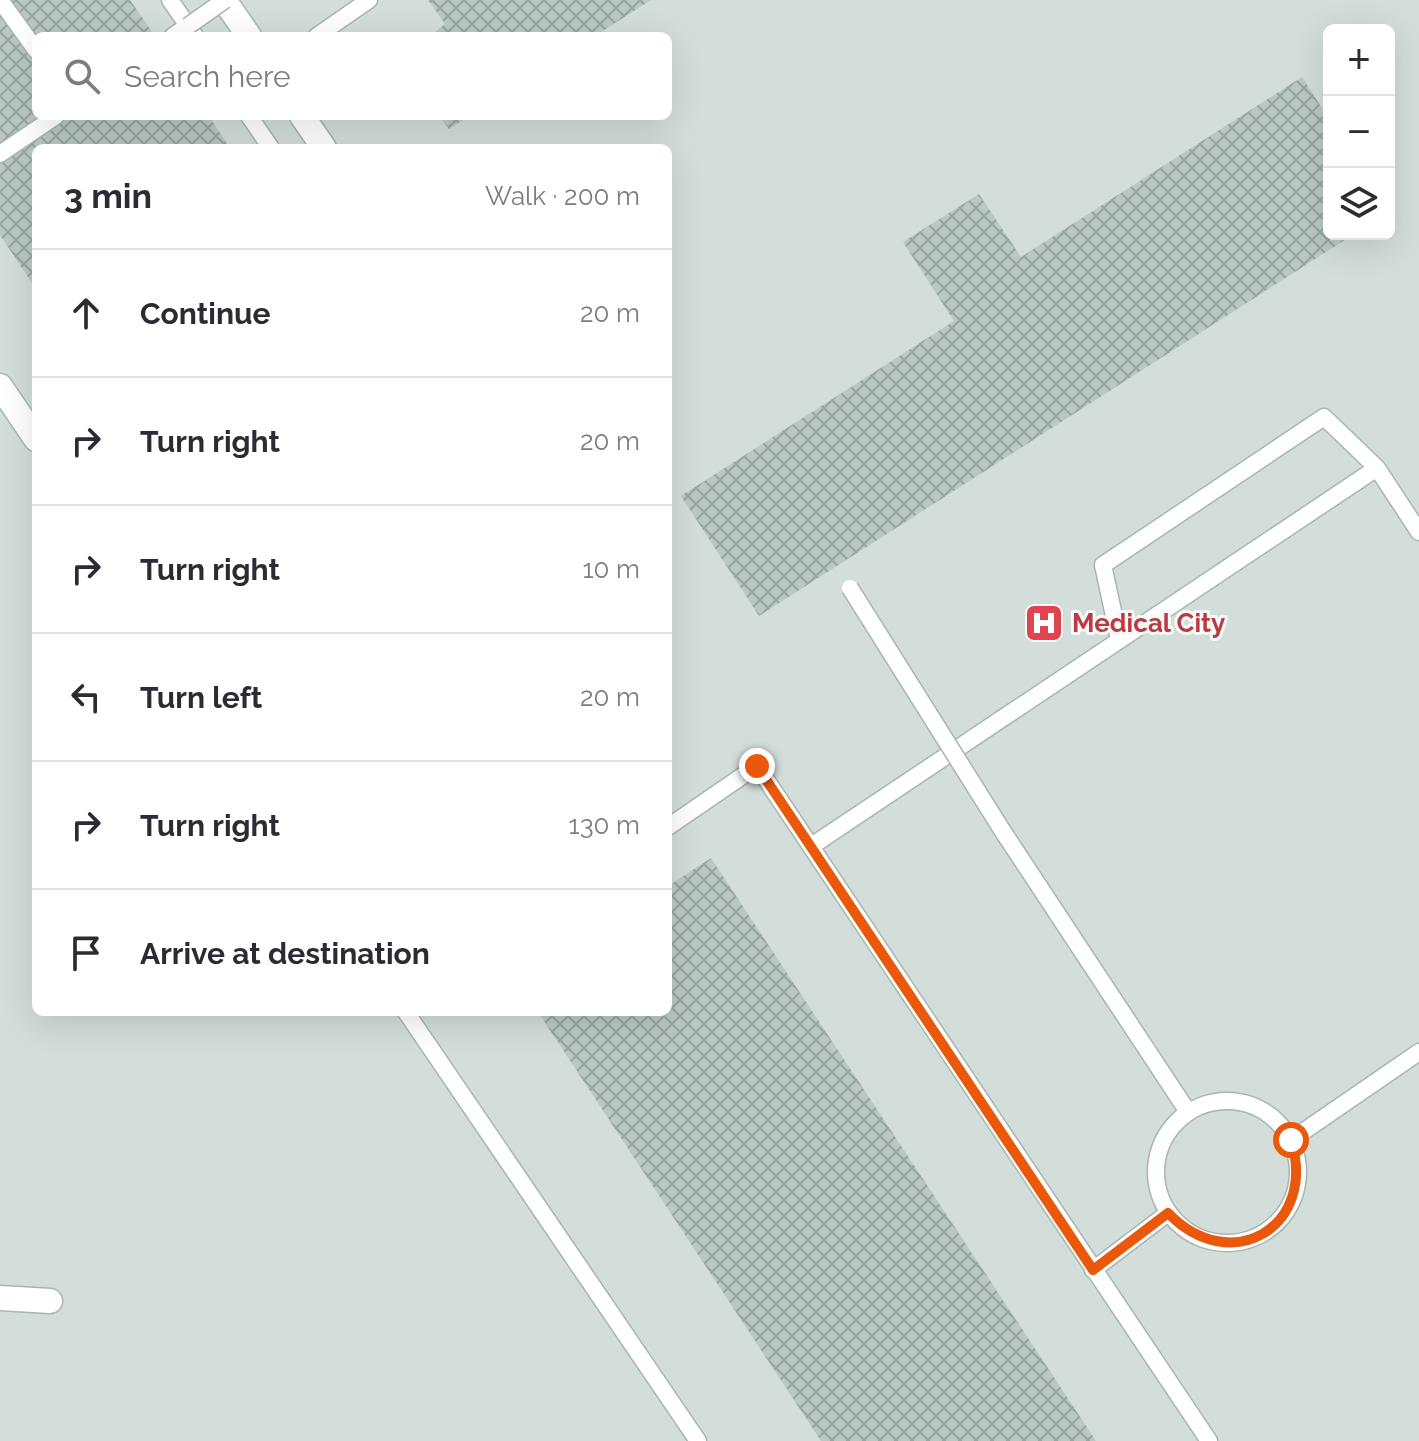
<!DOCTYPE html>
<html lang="en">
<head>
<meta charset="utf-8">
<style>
	:root { --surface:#fff; --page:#f2f2f3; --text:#2b2b33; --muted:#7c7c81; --line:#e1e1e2 }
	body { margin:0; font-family:Raleway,sans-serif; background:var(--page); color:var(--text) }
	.controls { position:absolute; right:24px; top:24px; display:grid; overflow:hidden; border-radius:12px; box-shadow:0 8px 32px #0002 }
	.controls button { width:72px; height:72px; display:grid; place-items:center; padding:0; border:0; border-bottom:2px solid var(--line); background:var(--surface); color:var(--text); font:40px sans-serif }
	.stop { position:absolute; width:24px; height:24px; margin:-18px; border:6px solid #ea580c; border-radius:50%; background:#fff }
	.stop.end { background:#ea580c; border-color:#fff; box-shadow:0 2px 8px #0008 }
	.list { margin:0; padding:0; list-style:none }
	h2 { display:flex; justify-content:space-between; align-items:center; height:104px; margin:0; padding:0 32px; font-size:34px }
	h2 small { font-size:26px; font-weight:400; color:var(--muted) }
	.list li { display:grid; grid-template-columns:52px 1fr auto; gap:24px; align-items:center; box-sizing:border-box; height:128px; padding:0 32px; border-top:2px solid var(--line) }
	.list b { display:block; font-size:30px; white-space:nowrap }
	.list em { font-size:26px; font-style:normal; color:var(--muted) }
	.icon { flex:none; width:44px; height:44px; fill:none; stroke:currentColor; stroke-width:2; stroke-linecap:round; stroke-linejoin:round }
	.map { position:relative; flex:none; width:1419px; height:1441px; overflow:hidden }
	.search { position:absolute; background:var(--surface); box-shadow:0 8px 32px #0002; left:32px; top:32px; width:640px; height:88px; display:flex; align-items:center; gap:20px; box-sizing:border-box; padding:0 28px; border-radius:12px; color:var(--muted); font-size:30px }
	.panel { position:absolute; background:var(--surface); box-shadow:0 8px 32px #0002; left:32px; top:144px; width:640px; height:872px; border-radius:12px }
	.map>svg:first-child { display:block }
	.built { fill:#d3ddd9; fill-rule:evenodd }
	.building { fill:url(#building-cross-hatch) }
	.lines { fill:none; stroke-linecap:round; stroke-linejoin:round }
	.service-casing { stroke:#a8b5b2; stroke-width:19 }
	.minor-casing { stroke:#a8b5b2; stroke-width:27 }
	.service { stroke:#fff; stroke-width:16 }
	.minor { stroke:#fff; stroke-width:24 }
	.service-bridge-casing { stroke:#a8b5b2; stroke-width:19; stroke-linecap:butt }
	.service-bridge { stroke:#fff; stroke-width:16 }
	.route { stroke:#ea580c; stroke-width:10 }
	.labels { text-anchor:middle; stroke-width:6; stroke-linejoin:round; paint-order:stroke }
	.health-label { font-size:26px; font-weight:bold; fill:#be3a42; stroke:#f6faf8; text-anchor:start }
</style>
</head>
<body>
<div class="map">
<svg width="1419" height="1441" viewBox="0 0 1419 1441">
	<defs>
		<pattern id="building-cross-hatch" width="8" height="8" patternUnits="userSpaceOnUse" patternTransform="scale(2)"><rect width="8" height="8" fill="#bac8c4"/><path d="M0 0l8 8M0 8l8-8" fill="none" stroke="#97a4a0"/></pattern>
	</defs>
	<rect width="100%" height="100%" fill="#e5edea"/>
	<path class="built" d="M0 0H1419V1441H0ZM1329 30H1389V234H1329ZM36 36H668V116H36ZM36 148H668V1012H36Z"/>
	<path class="building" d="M0 0H130L155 36H36V116H209L230 148H36V289L0 235Z
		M428 0H651L595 36H430L445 24Z
		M1302 77 1329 119V234H1354L759 616 681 496 954 321 903 242 979 194 1021 257Z
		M439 116H469L449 129Z
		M711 858 1096 1441H821L538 1012H668V886Z"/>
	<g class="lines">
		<defs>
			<path id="service" d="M0 0 36 50
				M170 0 195 36
				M173 36 188 26
				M317 36 369 0
				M249 116 271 148
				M0 154 56 116
				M1119 639 1103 565 1324 417 1377 468
				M668 827 757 766 1209 1441
				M1002 830 1188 1112
				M813 845 1377 468 1419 532
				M406 1012 698 1441
				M1156 1172a71 71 0 1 1 142 0a71 71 0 1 1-142 0Z
				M1291 1140 1419 1052
				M1093 1270 1168 1213"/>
			<path id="minor" d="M224 0 249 36
				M302 116 324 148
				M0 386 36 439
				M0 1298 50 1301"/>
		</defs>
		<use href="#service" class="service-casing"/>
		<use href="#minor" class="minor-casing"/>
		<use href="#service" class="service"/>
		<use href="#minor" class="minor"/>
		<defs>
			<path id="service-bridge" d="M188 26 225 0
				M850 588 1002 830"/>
		</defs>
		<use href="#service-bridge" class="service-bridge-casing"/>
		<use href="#service-bridge" class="service-bridge"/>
	</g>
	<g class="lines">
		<path class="route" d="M757 766 1093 1270 1168 1213C1231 1278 1318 1227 1291 1140"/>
	</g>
	<defs>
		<symbol id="hospital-square" viewBox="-11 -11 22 22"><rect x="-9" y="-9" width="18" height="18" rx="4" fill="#e0444e" stroke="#f6faf8"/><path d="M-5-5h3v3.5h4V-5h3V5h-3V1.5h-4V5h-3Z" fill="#fff"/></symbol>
	</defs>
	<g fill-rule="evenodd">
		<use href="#hospital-square" x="1022" y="601" width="44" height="44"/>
	</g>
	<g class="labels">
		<g class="health-label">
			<text x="1072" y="632">Medical City</text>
		</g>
	</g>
</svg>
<div class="controls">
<button>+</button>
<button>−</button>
<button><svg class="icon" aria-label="layers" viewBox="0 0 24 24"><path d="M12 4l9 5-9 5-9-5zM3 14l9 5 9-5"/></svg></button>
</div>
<div class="stop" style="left:1291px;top:1140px"></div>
<div class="stop end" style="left:757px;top:766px"></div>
<div class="search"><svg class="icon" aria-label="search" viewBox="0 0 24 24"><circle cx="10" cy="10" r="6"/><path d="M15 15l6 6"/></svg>Search here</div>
<section class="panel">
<h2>3 min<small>Walk · 200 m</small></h2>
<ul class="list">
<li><svg class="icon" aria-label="ahead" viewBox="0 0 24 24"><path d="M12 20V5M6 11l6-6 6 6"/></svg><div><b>Continue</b></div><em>20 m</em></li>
<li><svg class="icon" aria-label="right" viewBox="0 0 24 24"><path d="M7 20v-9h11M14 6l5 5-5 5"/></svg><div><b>Turn right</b></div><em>20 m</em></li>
<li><svg class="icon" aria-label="right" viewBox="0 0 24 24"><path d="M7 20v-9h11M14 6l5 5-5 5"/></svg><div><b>Turn right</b></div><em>10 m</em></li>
<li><svg class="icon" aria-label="left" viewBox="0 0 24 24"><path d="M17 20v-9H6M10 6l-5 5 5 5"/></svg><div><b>Turn left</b></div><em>20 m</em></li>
<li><svg class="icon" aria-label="right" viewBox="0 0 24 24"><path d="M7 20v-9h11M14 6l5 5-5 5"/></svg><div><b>Turn right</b></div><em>130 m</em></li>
<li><svg class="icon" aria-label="arrive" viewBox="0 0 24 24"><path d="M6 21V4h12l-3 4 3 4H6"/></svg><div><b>Arrive at destination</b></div></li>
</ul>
</section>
</div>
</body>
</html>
